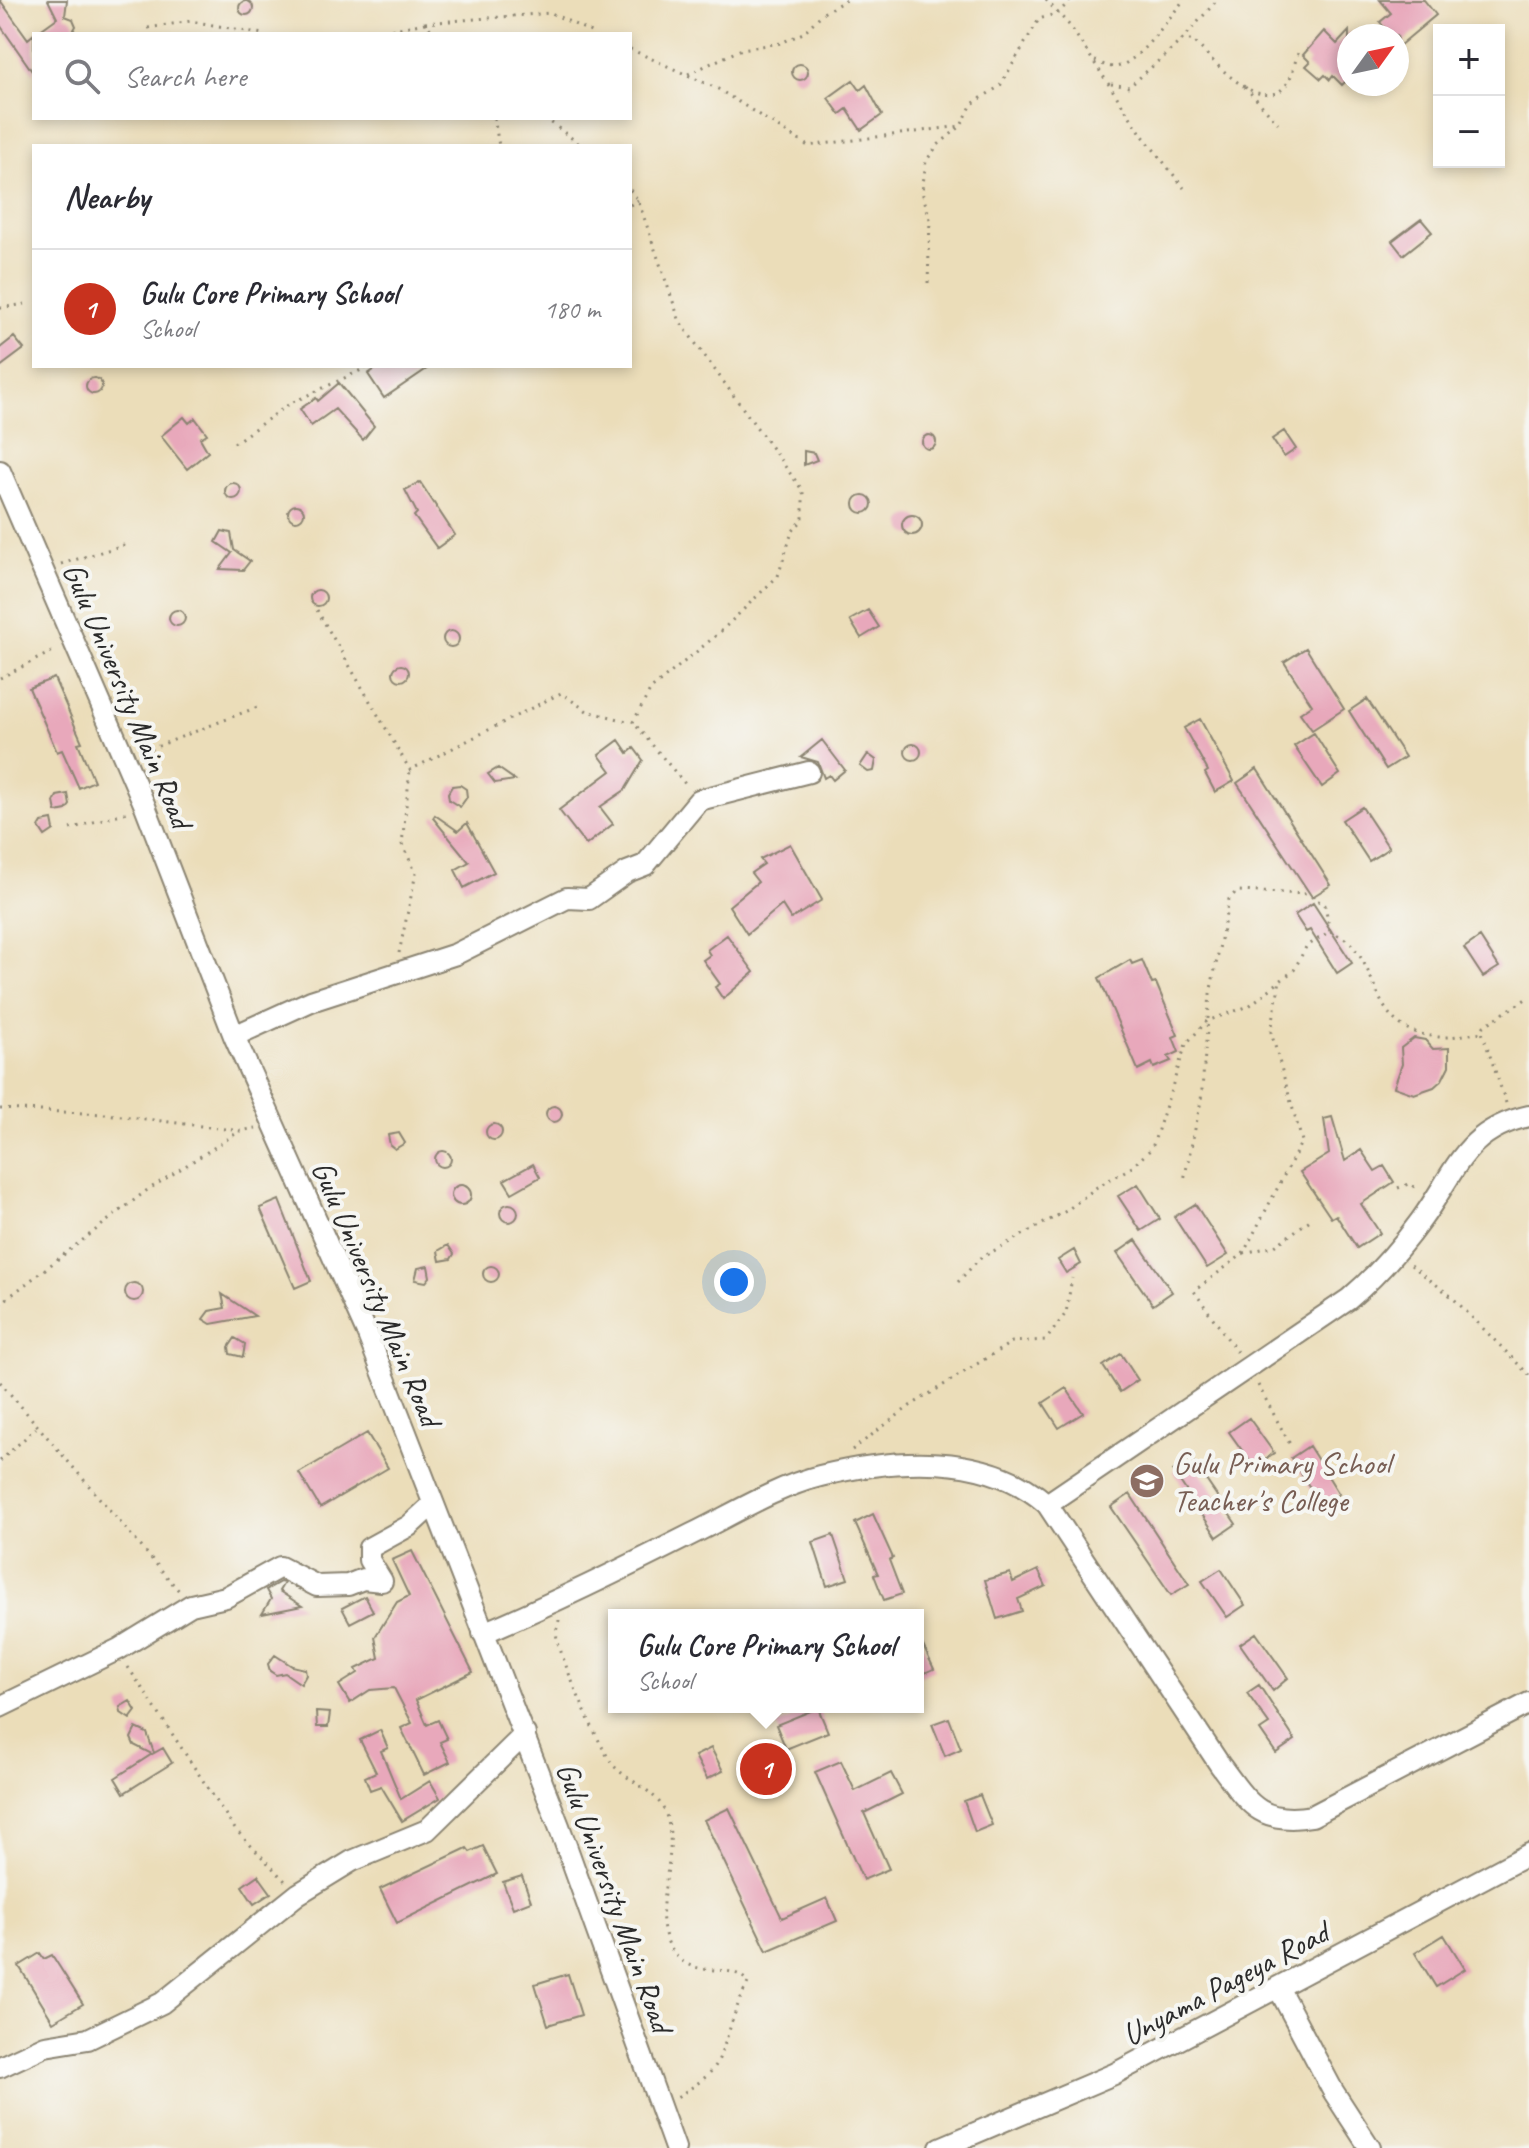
<!DOCTYPE html>
<html lang="en">
<head>
<meta charset="utf-8">
<style>
	:root { --surface:#fff; --page:#f2f2f3; --text:#2b2b33; --muted:#7c7c81; --line:#e1e1e2; --accent:#c8321e }
	body { margin:0; font-family:Caveat,sans-serif; background:var(--page); color:var(--text) }
	.controls { position:absolute; right:24px; top:24px; display:grid; overflow:hidden; border-radius:0px; box-shadow:0 4px 12px #0003 }
	.controls button { width:72px; height:72px; display:grid; place-items:center; padding:0; border:0; border-bottom:2px solid var(--line); background:var(--surface); color:var(--text); font:40px sans-serif }
	.compass { position:absolute; left:1337px; top:24px; width:72px; height:72px; border-radius:50%; background:var(--surface); box-shadow:0 4px 12px #0003; rotate:57deg }
	.you { position:absolute; left:734px; top:1282px; width:28px; height:28px; margin:-20px; border:6px solid #fff; border-radius:50%; background:#1a73e8; box-shadow:0 0 0 12px #1a73e833 }
	.badge { display:grid; place-items:center; width:52px; height:52px; border-radius:50%; background:var(--accent); color:#fff; font-size:26px; font-weight:700 }
	.pin { position:absolute; translate:-50% -50%; border:4px solid #fff; box-shadow:0 2px 8px #0006 }
	.popup { position:absolute; left:608px; top:1609px; width:316px; height:104px; box-sizing:border-box; display:grid; place-content:center; border-radius:0px; background:var(--surface); filter:drop-shadow(0 2px 6px #0005); font-size:26px; white-space:nowrap; color:var(--muted) }
	.popup b { font-size:30px; color:var(--text) }
	.popup::after { content:''; position:absolute; left:50%; top:100%; margin-left:-16px; border:16px solid transparent; border-top-color:var(--surface) }
	.list { margin:0; padding:0; list-style:none }
	h2 { display:flex; justify-content:space-between; align-items:center; height:104px; margin:0; padding:0 32px; font-size:34px }
	h2 small { font-size:26px; font-weight:400; color:var(--muted) }
	.list li { display:grid; grid-template-columns:52px 1fr auto; gap:24px; align-items:center; box-sizing:border-box; height:120px; padding:0 32px; border-top:2px solid var(--line) }
	.list b { display:block; font-size:30px; white-space:nowrap }
	.list p { margin:0; font-size:26px; white-space:nowrap; color:var(--muted) }
	.list em { font-size:26px; font-style:normal; color:var(--muted) }
	.icon { flex:none; width:44px; height:44px; fill:none; stroke:currentColor; stroke-width:2; stroke-linecap:round; stroke-linejoin:round }
	.map { position:relative; flex:none; width:1529px; height:2148px; overflow:hidden }
	.search { position:absolute; background:var(--surface); box-shadow:0 4px 12px #0003; left:32px; top:32px; width:600px; height:88px; display:flex; align-items:center; gap:20px; box-sizing:border-box; padding:0 28px; border-radius:0px; color:var(--muted); font-size:30px }
	.panel { position:absolute; background:var(--surface); box-shadow:0 4px 12px #0003; left:32px; top:144px; width:600px; height:224px; border-radius:0px }
	.map>svg:first-child { display:block }
	.building { fill:#e8a8bb }
	.lines { fill:none; stroke-linecap:round; stroke-linejoin:round }
	.minor-casing { stroke:#8b8472; stroke-width:24 }
	.path { stroke:#8b8472; stroke-width:3; stroke-dasharray:2 6; stroke-linecap:butt }
	.minor { stroke:#fff; stroke-width:20 }
	.labels { text-anchor:middle; stroke-width:8; stroke-linejoin:round; paint-order:stroke }
	.street-label { font-size:32px; fill:#2b2b2b; stroke:#f6f6f2 }
	.education-label { font-size:32px; fill:#785e54; stroke:#f6f6f2; text-anchor:start }
</style>
</head>
<body>
<div class="map">
<svg width="1529" height="2148" viewBox="0 0 1529 2148">
	<rect width="100%" height="100%" fill="#f6f6f2"/>
	<filter id="ink" filterUnits="userSpaceOnUse"><feTurbulence type="fractalNoise" baseFrequency=".0125" numOctaves="2"/><feDisplacementMap in="SourceGraphic" scale="16" xChannelSelector="R" yChannelSelector="G"/><feConvolveMatrix kernelMatrix="1 2 1 2 8 2 1 2 1" color-interpolation-filters="sRGB"/></filter>
	<filter id="wash" filterUnits="userSpaceOnUse"><feTurbulence type="fractalNoise" baseFrequency=".006" numOctaves="4" result="noise"/><feDisplacementMap in="SourceGraphic" scale="32" xChannelSelector="R" yChannelSelector="G"/><feGaussianBlur stdDeviation="1.8" result="paint"/><feColorMatrix in="noise" values="0 0 0 0 0 0 0 0 0 0 0 0 0 0 0 0 0 1.4 0 .05"/><feComposite in="paint" operator="in"/></filter>
	<g filter="url(#wash)">
		<rect width="100%" height="100%" fill="#ebddb9"/>
		<g id="blocks">
			<path class="building" d="M0 0 28 39 34 34V74L0 25Z
				M48 0H67L65 16 73 19 76 26 72 33 35 34 57 18Z
				M1380 0H1424L1436 15 1399 46 1397 36H1391L1380 22 1391 13Z
				M239 8a7 7 0 1 1 14 0a7 7 0 1 1-14 0Z
				M1324 31 1337 44 1349 31V78L1342 85 1333 76 1330 80 1325 75 1321 79 1306 66 1310 62 1303 55Z
				M792 72a8 8 0 1 1 16 0a8 8 0 1 1-16 0Z
				M853 80 860 90 866 85 882 115 861 130 847 109 840 114 828 98Z
				M1421 219 1432 232 1403 255 1392 241Z
				M14 337 24 349 0 367V348Z
				M380 366H431L384 398 368 374Z
				M86 386a8 8 0 1 1 16 0a8 8 0 1 1-16 0Z
				M339 383 374 426 363 440 335 409 311 426 300 409 316 398 318 401Z
				M184 417 189 423 195 418 207 434 200 438 208 452 187 469 161 436Z
				M1284 431 1296 449 1284 457 1272 439Z
				M922 442a7 7 0 1 1 14 0a7 7 0 1 1-14 0Z
				M804 451 814 453 817 460 804 465Z
				M420 482 455 535 437 548 414 516 417 513 405 490Z
				M225 491a8 8 0 1 1 16 0a8 8 0 1 1-16 0Z
				M854 504a9 9 0 1 1 18 0a9 9 0 1 1-18 0Z
				M288 513a8 8 0 1 1 16 0a8 8 0 1 1-16 0Z
				M902 525a10 10 0 1 1 20 0a10 10 0 1 1-20 0Z
				M222 531 231 533 234 550 250 561 243 570 220 569 232 553 216 542Z
				M310 598a8 8 0 1 1 16 0a8 8 0 1 1-16 0Z
				M868 610 879 627 861 638 850 620Z
				M169 618a8 8 0 1 1 16 0a8 8 0 1 1-16 0Z
				M443 639a8 8 0 1 1 16 0a8 8 0 1 1-16 0Z
				M1306 648 1344 709 1312 730 1300 713 1312 705 1284 662Z
				M393 673a8 8 0 1 1 16 0a8 8 0 1 1-16 0Z
				M54 678 82 742 78 743 94 781 79 788 62 750 57 752 29 688Z
				M1367 699 1405 757 1386 769 1349 711Z
				M1200 719 1234 781 1215 792 1205 773 1208 771 1184 728Z
				M1314 733 1340 774 1322 787 1294 746Z
				M619 740 628 753 634 748 643 760 625 790 600 807 613 824 586 845 559 810 611 771 599 755Z
				M822 740 845 770 833 780 829 775 824 778 818 762 801 757Z
				M905 752a8 8 0 1 1 16 0a8 8 0 1 1-16 0Z
				M868 754 876 760 874 771 868 772 860 766Z
				M498 768 515 780 495 783 488 774Z
				M1257 769 1331 885 1312 897 1237 783Z
				M460 785 466 789 467 797 460 807 449 800 448 793 452 786Z
				M68 794 70 805 66 810 56 812 54 802 57 796Z
				M1362 807 1389 848 1369 861 1342 820Z
				M435 815 458 831 467 823 494 872 464 888 455 870 469 862 433 818Z
				M52 820 54 830 45 836 39 827 42 822Z
				M790 844 822 900 791 919 782 905 747 934 729 906 758 882 751 873 764 864 760 859Z
				M1313 903 1352 963 1337 973 1310 930 1306 932 1295 915Z
				M727 935 754 972 723 999 715 987 720 984 703 960 710 955 707 950Z
				M1480 937 1499 967 1483 977 1464 948Z
				M1130 960 1132 964 1142 960 1152 984 1156 983 1178 1035 1173 1037 1179 1052 1168 1057 1171 1061 1154 1068 1152 1063 1138 1070 1099 978Z
				M1414 1038 1425 1040 1433 1049 1449 1048V1066L1442 1080 1434 1087 1414 1094 1394 1087 1402 1064 1401 1048Z
				M546 1114a8 8 0 1 1 16 0a8 8 0 1 1-16 0Z
				M1332 1117 1345 1161 1361 1150 1375 1171 1384 1166 1394 1182 1361 1204 1380 1233 1357 1248 1336 1215 1331 1218 1300 1172 1329 1154 1324 1119Z
				M486 1132a8 8 0 1 1 16 0a8 8 0 1 1-16 0Z
				M399 1133 405 1143 395 1149 390 1145 388 1135Z
				M435 1159a8 8 0 1 1 16 0a8 8 0 1 1-16 0Z
				M533 1164 540 1177 512 1193 504 1180Z
				M1138 1184 1160 1219 1141 1231 1118 1196Z
				M451 1195a10 10 0 1 1 20 0a10 10 0 1 1-20 0Z
				M279 1200 311 1281 295 1288 260 1208Z
				M1195 1204 1228 1255 1207 1268 1174 1217Z
				M500 1213a9 9 0 1 1 18 0a9 9 0 1 1-18 0Z
				M1136 1240 1172 1292 1153 1305 1117 1253Z
				M448 1245 454 1254 451 1259 440 1261 438 1251Z
				M1074 1250 1081 1264 1066 1273 1058 1260Z
				M428 1266 430 1277 426 1282 415 1280 418 1268Z
				M483 1274a8 8 0 1 1 16 0a8 8 0 1 1-16 0Z
				M125 1292a9 9 0 1 1 18 0a9 9 0 1 1-18 0Z
				M222 1294 255 1316 211 1324 203 1319 209 1311 225 1308Z
				M235 1338 245 1344 243 1357 230 1354 229 1347Z
				M1121 1354 1138 1380 1120 1392 1103 1366Z
				M1066 1388 1083 1413 1059 1428 1043 1403Z
				M1249 1418 1274 1453 1254 1467 1229 1432Z
				M367 1433 388 1468 320 1508 299 1473Z
				M1309 1446 1339 1494 1321 1505 1291 1458Z
				M1191 1458 1236 1524 1217 1537 1173 1471Z
				M1130 1494 1189 1584 1171 1595 1111 1507Z
				M873 1514 893 1558 889 1560 902 1594 884 1600 874 1575 878 1574 855 1523Z
				M833 1535 848 1579 827 1586 813 1542Z
				M412 1551 473 1672 416 1700 427 1725 438 1720 447 1739 440 1742 450 1762 424 1775 401 1728 412 1723 394 1688 370 1690 350 1703 339 1685 358 1673 356 1669 379 1658 375 1637 397 1602 409 1596 392 1560Z
				M1221 1569 1245 1605 1227 1617 1202 1581Z
				M1038 1570 1046 1586 1018 1599 1022 1611 997 1619 985 1580 1010 1573 1013 1582Z
				M280 1582 284 1583 279 1591 302 1606 262 1614 271 1599 266 1590Z
				M365 1596 373 1611 350 1623 342 1608Z
				M1256 1633 1288 1678 1273 1691 1240 1644Z
				M918 1635 934 1669 918 1676Z
				M275 1655 292 1666 305 1669 306 1675 301 1684 285 1673 276 1675 270 1671 268 1664Z
				M1259 1685 1295 1740 1276 1753 1260 1730 1269 1724 1247 1693Z
				M130 1701 136 1711 130 1719 121 1713 120 1707Z
				M818 1708 828 1732 786 1749 776 1725Z
				M316 1712 330 1713 328 1727H317Z
				M949 1718 961 1749 945 1756 932 1724Z
				M136 1728 147 1733 154 1753 163 1748 172 1763 124 1793 115 1778 152 1754 134 1745 131 1738Z
				M380 1730 388 1748 381 1751 401 1799 430 1781 440 1798 402 1821 381 1786 370 1790 365 1777 376 1772 360 1740Z
				M711 1748 723 1771 707 1779 695 1756Z
				M841 1761 855 1791 891 1773 902 1794 864 1813 889 1869 863 1880 815 1772Z
				M980 1795 992 1825 975 1832 964 1801Z
				M729 1808 782 1918 827 1898 837 1921 767 1951 704 1820Z
				M483 1846 497 1874 397 1923 380 1889 467 1848 470 1852Z
				M258 1875 271 1893 254 1904 242 1886Z
				M522 1876 531 1901 513 1908 503 1882Z
				M1444 1935 1465 1969 1436 1987 1415 1953Z
				M40 1953 44 1959 52 1955 83 2004 53 2022 19 1966Z
				M568 1974 581 2015 548 2025 535 1984Z"/>
		</g>
	</g>
	<g filter="url(#ink)">
		<use href="#blocks" fill-opacity="0" stroke="#8b8472" stroke-width="2"/>
		<g class="lines">
			<defs>
				<path id="minor" d="M0 471 145 806 234 1036 368 1335 559 1826 675 2148
					M234 1036 311 1001 456 954 567 898 589 899 627 872 645 865 699 800 809 772
					M1047 1504 1349 1299C1376 1276 1400 1249 1421 1220 1456 1172 1464 1130 1529 1116
					M483 1633C554 1603 623 1569 692 1534 733 1514 776 1487 820 1476 893 1458 987 1451 1047 1504L1220 1765C1249 1804 1260 1825 1312 1816L1529 1703
					M0 1707 119 1649 191 1605 226 1597 280 1567 317 1586 348 1585 363 1579 382 1581 369 1560V1548L409 1526 433 1504
					M1279 1989 1333 2091 1370 2148
					M0 2067 45 2046 88 2039 162 2003 298 1894 352 1861 427 1830 525 1734
					M940 2148 1114 2074 1529 1854"/>
			</defs>
			<use href="#minor" class="minor-casing"/>
			<path class="path" d="M1046 0 1070 26 1143 136 1184 188
				M425 23 551 13 595 34
				M148 28 191 21 263 34
				M368 34 425 23 435 34
				M1182 40 1217 0
				M630 49 718 89 808 146 961 126 972 104 1000 86 1039 19 1058 13 1071 0
				M1095 61C1100 63 1108 67 1114 67 1136 67 1170 16 1184 0
				M688 74 742 49 781 43 803 33 823 13 846 0
				M1111 84 1129 87 1182 40H1193C1209 56 1260 118 1286 85 1294 75 1294 60 1300 49
				M1245 87 1278 123
				M494 118 499 146
				M545 118 582 146
				M630 190 638 200 680 322 803 491V519L792 532 778 576 718 634 651 689 633 722 686 785
				M630 205 638 200
				M928 283 930 219 922 192 926 161 938 145 961 126
				M0 308 25 304
				M234 443 291 403 370 366
				M61 564 127 544
				M317 610 410 770 561 693 587 711 631 722
				M0 678 57 649
				M143 752 260 706
				M70 829 127 812
				M1330 931C1337 935 1346 938 1351 944 1383 980 1371 1031 1439 1037 1452 1038 1468 1034 1482 1032
				M399 953 416 873 402 844 410 770
				M1506 1103 1482 1032 1484 1026 1529 997
				M0 1109 105 1114 240 1131 256 1128
				M1398 1188 1408 1184 1420 1189
				M1244 1253 1275 1246 1310 1220
				M1411 1265 1452 1297 1529 1375
				M958 1282 979 1259 1066 1211 1097 1187 1132 1167 1152 1148 1186 1044 1207 1021 1249 1006 1294 970 1306 947 1330 931 1325 905 1307 894 1237 891 1229 899 1210 994 1201 1101 1184 1180
				M0 1304 146 1191 240 1131
				M1237 1352 1194 1291 1243 1254 1302 1141 1271 1032 1280 980
				M0 1382 180 1592
				M1258 1385 1292 1448
				M852 1450 910 1406 1012 1342 1046 1340 1066 1313 1072 1278
				M0 1461 36 1428
				M559 1620C559 1621 556 1631 556 1632 557 1652 601 1752 614 1766 629 1782 655 1790 664 1810 685 1856 644 1911 674 1953 695 1981 734 1960 748 1983 734 2008 729 2036 718 2061 712 2076 688 2090 675 2098
				M128 1667 235 1829 286 1882"/>
			<use href="#minor" class="minor"/>
		</g>
	</g>
	<defs>
		<symbol id="university-disc" viewBox="-11 -11 22 22"><circle r="9.5" fill="#8d6e63" stroke="#f6f6f2"/><path d="M0-5L7-2L0 1L-7-2ZM-4 1L0 2.5L4 1V4Q0 6-4 4Z" fill="#fff"/></symbol>
	</defs>
	<g fill-rule="evenodd">
		<use href="#university-disc" x="1127" y="1461" width="40" height="40"/>
	</g>
	<g class="labels">
		<g class="street-label">
			<text transform="translate(128 695) rotate(67)" y="11">Gulu University Main Road</text>
			<text transform="translate(377 1293) rotate(67)" y="11">Gulu University Main Road</text>
			<text transform="translate(615 1897) rotate(70)" y="11">Gulu University Main Road</text>
			<text transform="translate(1225 1983) rotate(-28)" y="11">Unyama Pageya Road</text>
		</g>
		<g class="education-label">
			<text x="1173" y="1474">Gulu Primary School<tspan x="1173" dy="37">Teacher's College</tspan></text>
		</g>
	</g>
</svg>
<div class="controls">
<button>+</button>
<button>−</button>
</div>
<svg class="compass" viewBox="-18 -18 36 36"><path d="M0-13l5 13h-10z" fill="#e53935"/><path d="M0 13l5-13h-10z" fill="#7c7c81"/></svg>
<div class="you"></div>
<div class="pin badge" style="left:766px;top:1769px">1</div>
<div class="popup"><b>Gulu Core Primary School</b>School</div>
<div class="search"><svg class="icon" aria-label="search" viewBox="0 0 24 24"><circle cx="10" cy="10" r="6"/><path d="M15 15l6 6"/></svg>Search here</div>
<section class="panel">
<h2>Nearby<small></small></h2>
<ul class="list">
<li><span class="badge">1</span><div><b>Gulu Core Primary School</b><p>School</p></div><em>180 m</em></li>
</ul>
</section>
</div>
</body>
</html>
